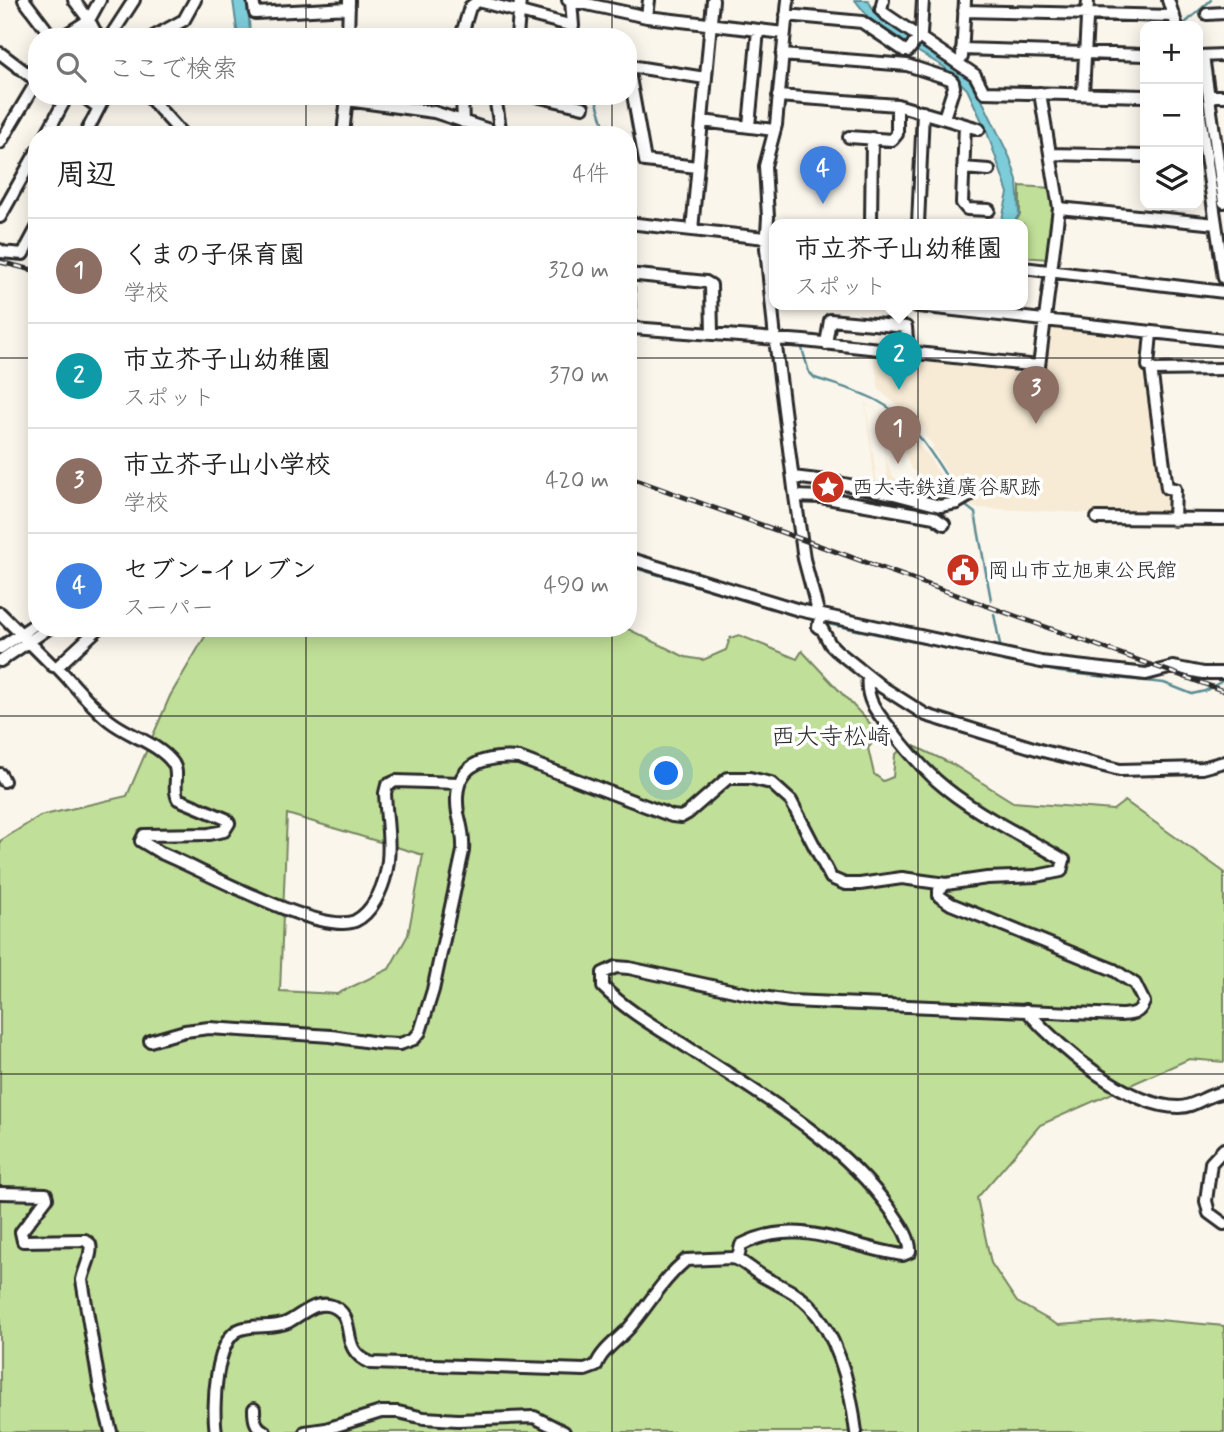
<!DOCTYPE html>
<html lang="ja">
<head>
<meta charset="utf-8">
<style>
	:root { --surface:#fff; --page:#f6f6f6; --text:#222; --muted:#767676; --line:#e0e0e0; --accent:#c8321e }
	body { margin:0; font-family:Mynerve,"Klee One",sans-serif; background:var(--page); color:var(--text) }
	.controls { position:absolute; right:21px; top:21px; display:grid; overflow:hidden; border-radius:14px; box-shadow:0 4px 18px #0003 }
	.controls button { width:63px; height:63px; display:grid; place-items:center; padding:0; border:0; border-bottom:2px solid var(--line); background:var(--surface); color:var(--text); font:35px sans-serif }
	.you { position:absolute; left:667px; top:774px; width:24px; height:24px; margin:-18px; border:5px solid #fff; border-radius:50%; background:#1a73e8; box-shadow:0 0 0 10px #1a73e833 }
	.badge { display:grid; place-items:center; width:46px; height:46px; border-radius:50%; background:var(--accent); color:#fff; font-size:23px; font-weight:700 }
	.pin { position:absolute; translate:-50% -58px; filter:drop-shadow(0 2px 4px #0008) }
	.pin::after { content:''; position:absolute; top:37px; width:24px; height:21px; background:inherit; clip-path:polygon(0 0,100% 0,50% 100%) }
	.popup { position:absolute; left:769px; top:219px; width:259px; height:91px; box-sizing:border-box; display:grid; place-content:center; border-radius:14px; background:var(--surface); filter:drop-shadow(0 2px 5px #0005); font-size:23px; white-space:nowrap; color:var(--muted) }
	.popup b { font-size:26px; color:var(--text) }
	.popup::after { content:''; position:absolute; left:50%; top:100%; margin-left:-14px; border:14px solid transparent; border-top-color:var(--surface) }
	.list { margin:0; padding:0; list-style:none }
	h2 { display:flex; justify-content:space-between; align-items:center; height:91px; margin:0; padding:0 28px; font-size:30px }
	h2 small { font-size:23px; font-weight:400; color:var(--muted) }
	.list li { display:grid; grid-template-columns:46px 1fr auto; gap:21px; align-items:center; box-sizing:border-box; height:105px; padding:0 28px; border-top:2px solid var(--line) }
	.list b { display:block; font-size:26px; white-space:nowrap }
	.list p { margin:0; font-size:23px; white-space:nowrap; color:var(--muted) }
	.list em { font-size:23px; font-style:normal; color:var(--muted) }
	.icon { flex:none; width:38px; height:38px; fill:none; stroke:currentColor; stroke-width:2; stroke-linecap:round; stroke-linejoin:round }
	.map { position:relative; flex:none; width:1224px; height:1432px; overflow:hidden }
	.search { position:absolute; background:var(--surface); box-shadow:0 4px 18px #0003; left:28px; top:28px; width:609px; height:77px; display:flex; align-items:center; gap:18px; box-sizing:border-box; padding:0 24px; border-radius:28px; color:var(--muted); font-size:26px }
	.panel { position:absolute; background:var(--surface); box-shadow:0 4px 18px #0003; left:28px; top:126px; width:609px; height:511px; border-radius:28px }
	.map>svg:first-child { display:block }
	.built { fill:#f7ebd5; fill-rule:evenodd }
	.green { fill:#c0df98; stroke:#768562; stroke-width:2; fill-rule:evenodd }
	.water { fill:#7dccd9; stroke:#5c8c93; stroke-width:2 }
	.lines { fill:none; stroke-linecap:round; stroke-linejoin:round }
	.stream { stroke:#5c8c93; stroke-width:2.5 }
	.minor-casing { stroke:#2b2b2b; stroke-width:16 }
	.minor { stroke:#fff; stroke-width:10 }
	.rail-casing { stroke:#2b2b2b; stroke-width:5 }
	.rail { stroke:#fff; stroke-width:2.5; stroke-dasharray:8; stroke-linecap:butt }
	.grid { fill:none; stroke:#2b2b2b; stroke-width:2; stroke-opacity:0.55 }
	.labels { text-anchor:middle; stroke-width:7; stroke-linejoin:round; paint-order:stroke }
	.poi-label { font-size:21px; fill:#2b2b2b; stroke:#fff; text-anchor:start }
	.quarter-label { font-size:24px; fill:#2b2b2b; stroke:#fff }
</style>
</head>
<body>
<div class="map">
<svg width="1224" height="1432" viewBox="0 0 1224 1432">
	<rect width="100%" height="100%" fill="#fbf6ec"/>
	<filter id="ink" filterUnits="userSpaceOnUse"><feTurbulence type="fractalNoise" baseFrequency=".0143" numOctaves="2"/><feDisplacementMap in="SourceGraphic" scale="14" xChannelSelector="R" yChannelSelector="G"/><feConvolveMatrix kernelMatrix="1 2 1 2 8 2 1 2 1" color-interpolation-filters="sRGB"/></filter>
	<g filter="url(#ink)">
		<path class="built" d="M1051 326 1142 336 1146 340 1143 367 1149 377 1173 491 1172 517 975 508 966 503 958 490 932 448 934 446 925 436V429L879 390 873 354 1042 371 1048 328Z
			M865 403 894 421 928 455 954 498 941 501 875 484ZM866 405 880 412 888 485 877 483ZM892 426 900 430 904 452 911 469 933 482 930 493 923 495 908 491 892 475 886 459 883 434Z"/>
		<path class="green" d="M1020 186 1052 188 1054 208 1048 259 1023 257V224H1014L1020 215Z
			M210 628H626L685 657 703 660 726 650 730 638 739 635 797 659 802 651 880 734 868 748 874 774 883 781 893 777 895 755 908 743 952 764 1013 802 1113 810 1125 801 1224 872V1062L1189 1059 1040 1125 977 1198 991 1263 1017 1302 1058 1325 1148 1319 1224 1326V1432H0V841L40 816 127 796 170 696ZM287 814 423 855 408 935 389 969 337 994 280 991Z"/>
		<path class="water" d="M233 0H248L250 37H238Z
			M855 0H868L873 9 886 21 972 79 1010 158 1017 180 1019 214 1013 224H996L1002 219 1008 193 987 132 967 89 944 67 876 27Z"/>
		<g class="lines">
			<path class="stream" d="M1174 0 1184 26
				M1183 25 1211 0
				M577 31 579 37
				M1198 65 1224 237
				M595 96 607 135
				M801 345 809 372 815 378C835 385 857 390 876 400 915 420 937 462 959 497
				M962 503 975 513 991 600
				M628 566 816 621
				M994 614 1001 650
				M823 623 1060 672 1164 683 1192 694 1205 691 1224 680"/>
			<defs>
				<path id="minor" d="M24 0 52 37
					M74 0 89 20 98 37
					M253 0 255 13 349 8
					M568 0 647 17 784 33
					M788 0 776 125 765 166 768 217 766 248 775 339 795 496 804 559 820 619 818 627 822 629 830 644 837 651 882 687 926 715 1043 751 1120 770 1202 768 1224 762
					M883 0 881 10 885 14 975 75 984 92 1145 96
					M1168 0 1177 26
					M964 11 1174 16
					M1207 14 1224 13
					M786 15 862 22 905 51
					M647 17 649 0
					M62 37 89 20 100 0
					M110 37 134 0
					M153 37 184 20 195 0
					M348 37 349 0
					M461 37 470 7 478 1 573 26 571 1
					M517 37 520 0
					M962 49 1145 55
					M905 51H908L921 34 923 0
					M0 53 37 81
					M782 55 907 65 950 79 953 82 954 87 944 118
					M1199 56 1224 55
					M1203 56 1224 202
					M962 57 965 0
					M1083 94 1088 0
					M83 96 99 108
					M148 96 183 135
					M462 96 463 122
					M495 96 501 135
					M536 96 583 107
					M778 96 897 105 979 129
					M1209 96H1224
					M347 100 434 112 505 135
					M1198 102 1224 278
					M702 121 774 130
					M965 125 962 203 967 209 989 210
					M749 126 758 30
					M46 135 65 100
					M85 135 105 96
					M343 135 347 96
					M849 137 892 140 897 134V105
					M0 143 37 81
					M1050 154 1145 156
					M697 167 645 161 629 72 630 68 636 67 705 78
					M963 168 989 170
					M1059 208 1216 224
					M0 217 37 151
					M628 223 775 239
					M871 224 872 138
					M918 224 923 112
					M692 230 713 0
					M0 250 1 252 23 254 37 228
					M1023 268 1224 292
					M628 274 706 282 711 285 712 334
					M628 288 630 325 633 328 804 341 1039 366 1059 208 1040 93
					M900 304 1224 340
					M1151 333 1148 366 1153 370 1224 369
					M826 344 830 320 906 327 908 353
					M1151 368 1167 488 1175 489 1174 520
					M793 477 834 482 894 494 940 506 957 503 969 496
					M795 496 821 497 934 517 944 524
					M1097 518 1224 519
					M628 558 799 610 1041 662 1146 674 1173 667 1203 673H1224
					M0 613 53 666 57 667 99 628
					M0 648 37 623
					M0 661 49 628
					M57 667C74 684 91 706 110 721 129 736 158 743 173 763 180 773 172 788 178 799L226 819 229 823 224 831 209 834 144 835 141 841 161 853C199 868 320 936 355 921 372 913 382 890 386 873 392 848 386 818 385 793L387 785 396 781 459 783
					M0 774 4 781
					M1026 1010C1059 1047 1127 1107 1179 1107 1195 1107 1205 1095 1224 1092
					M150 1041 185 1031 209 1028 331 1036 378 1043 400 1044 414 1039 420 1032 433 990 463 851C464 837 461 826 458 813 451 767 479 755 519 758L672 816 681 817 688 813 728 778H750L771 783 791 801 831 878 845 884H860L902 878 946 884 987 878 1036 876 1061 871 1064 860C1022 835 973 813 936 780 920 765 906 749 893 732 878 714 865 701 868 676
					M1224 1149 1211 1163 1206 1201 1209 1213 1224 1224
					M0 1193 46 1194 47 1198 21 1232 23 1241 85 1240 90 1244C93 1254 84 1269 82 1280L100 1389 111 1432
					M738 1258 741 1245C799 1215 846 1247 903 1255L910 1252C911 1237 898 1221 890 1209 837 1136 755 1092 681 1043 654 1026 625 1009 603 987V973L616 967 629 968 762 997 790 1001 1121 1015C1133 1014 1139 1014 1144 1002L1135 984 1114 970 951 904 939 896V890L946 884
					M254 1409C254 1419 255 1427 265 1432
					M216 1432C212 1409 215 1337 241 1329 257 1324 273 1329 288 1322 302 1315 315 1300 332 1306 360 1317 336 1349 371 1363L585 1370 596 1366C601 1351 618 1340 629 1328 649 1305 662 1280 686 1260L732 1258C742 1259 754 1272 764 1277 780 1286 797 1292 810 1306 839 1338 851 1390 856 1432
					M305 1432 326 1429 381 1412H398L424 1418 458 1420 534 1417 564 1432"/>
			</defs>
			<use href="#minor" class="minor-casing"/>
			<use href="#minor" class="minor"/>
			<defs>
				<path id="rail" d="M0 262 37 271
					M628 477 1224 691"/>
			</defs>
			<use href="#rail" class="rail-casing"/>
			<use href="#rail" class="rail"/>
		</g>
	</g>
	<path class="grid" d="M306 0V37M612 0V37M918 0V1432M306 96V135M612 96V135M0 358H37M628 358H1224M306 628V1432M612 628V1432M0 716H1224M0 1074H1224"/>
	<defs>
		<symbol id="sight-disc" viewBox="-11 -11 22 22"><circle r="9.5" fill="#c8321e" stroke="#fff"/><path d="M0-6L1.8-2.2L6-1.7L2.9 1.2L3.7 5.4L0 3.3L-3.7 5.4L-2.9 1.2L-6-1.7L-1.8-2.2Z" fill="#fff"/></symbol>
		<symbol id="civic-disc" viewBox="-11 -11 22 22"><circle r="9.5" fill="#c8321e" stroke="#fff"/><path d="M-.6-6.5H3V-4.5H.6V-3L4-1V1h2V6H-6V1h2V-1L-.6-3ZM-1.2 2.5V6h2.4V2.5Z" fill="#fff"/></symbol>
	</defs>
	<g fill-rule="evenodd">
		<use href="#sight-disc" x="809" y="468" width="38" height="38"/>
		<use href="#civic-disc" x="944" y="551" width="38" height="38"/>
	</g>
	<g class="labels">
		<g class="poi-label">
			<text x="852" y="494">西大寺鉄道廣谷駅跡</text>
			<text x="988" y="577">岡山市立旭東公民館</text>
		</g>
		<g class="quarter-label">
			<text x="831" y="744">西大寺松崎</text>
		</g>
	</g>
</svg>
<div class="controls">
<button>+</button>
<button>−</button>
<button><svg class="icon" aria-label="layers" viewBox="0 0 24 24"><path d="M12 4l9 5-9 5-9-5zM3 14l9 5 9-5"/></svg></button>
</div>
<div class="you"></div>
<div class="pin badge" style="left:898px;top:464px;background:#8d6e63">1</div>
<div class="pin badge" style="left:899px;top:390px;background:#0f9aa8">2</div>
<div class="popup"><b>市立芥子山幼稚園</b>スポット</div>
<div class="pin badge" style="left:1036px;top:424px;background:#8d6e63">3</div>
<div class="pin badge" style="left:823px;top:204px;background:#3f7fe0">4</div>
<div class="search"><svg class="icon" aria-label="search" viewBox="0 0 24 24"><circle cx="10" cy="10" r="6"/><path d="M15 15l6 6"/></svg>ここで検索</div>
<section class="panel">
<h2>周辺<small>4件</small></h2>
<ul class="list">
<li><span class="badge" style="background:#8d6e63">1</span><div><b>くまの子保育園</b><p>学校</p></div><em>320 m</em></li>
<li><span class="badge" style="background:#0f9aa8">2</span><div><b>市立芥子山幼稚園</b><p>スポット</p></div><em>370 m</em></li>
<li><span class="badge" style="background:#8d6e63">3</span><div><b>市立芥子山小学校</b><p>学校</p></div><em>420 m</em></li>
<li><span class="badge" style="background:#3f7fe0">4</span><div><b>セブン-イレブン</b><p>スーパー</p></div><em>490 m</em></li>
</ul>
</section>
</div>
</body>
</html>
